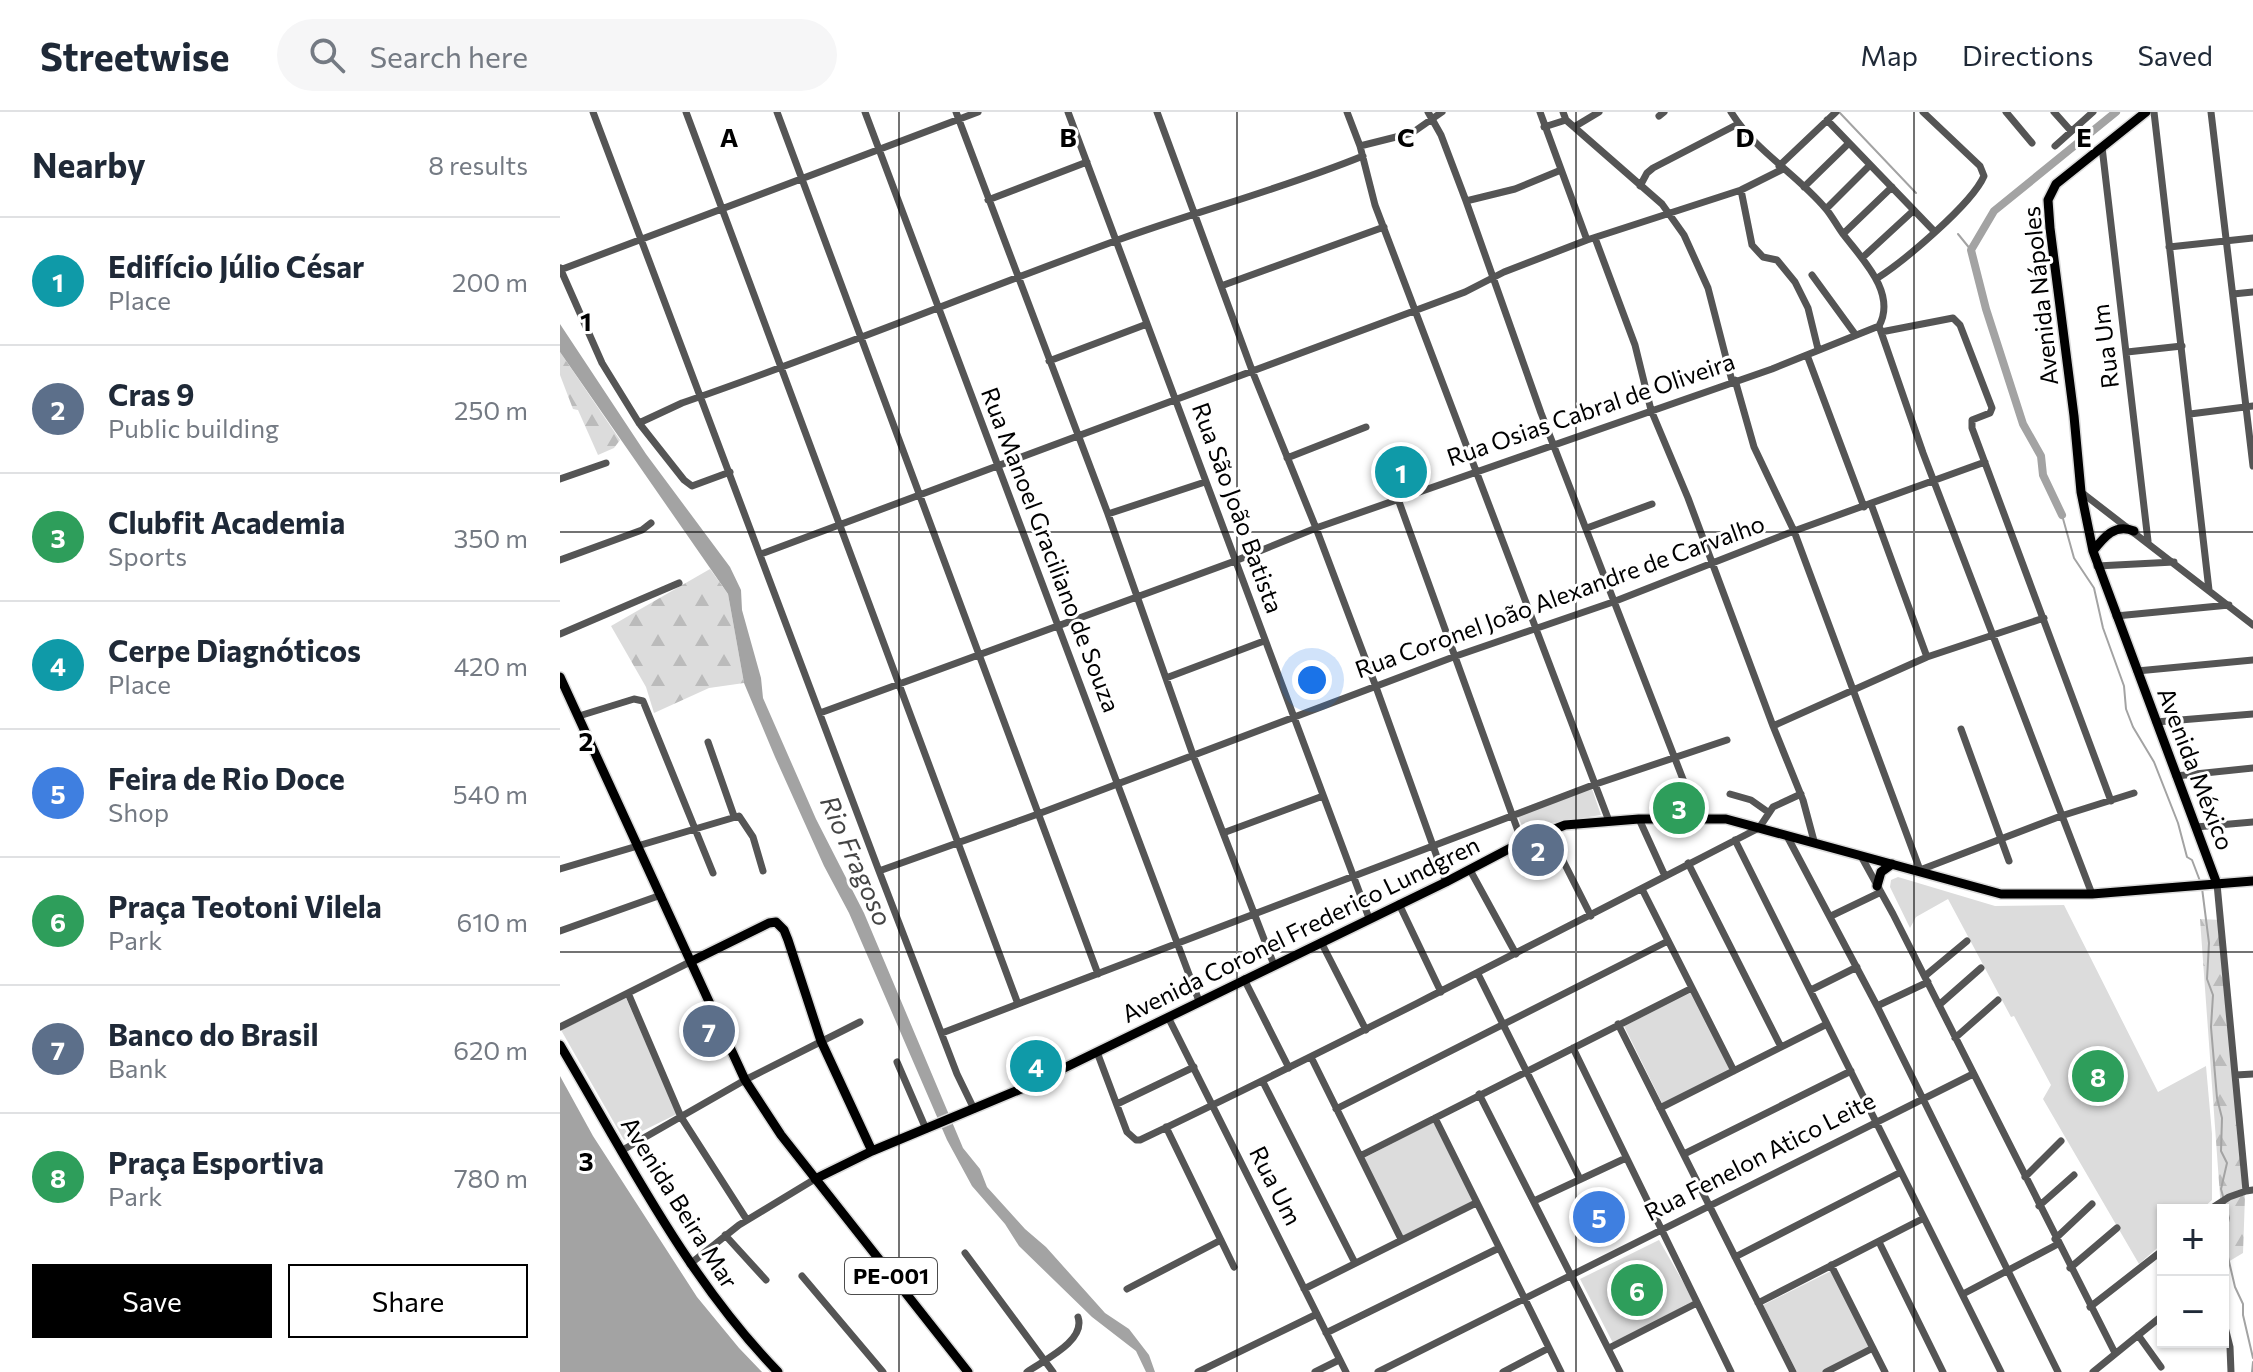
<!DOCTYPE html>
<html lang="en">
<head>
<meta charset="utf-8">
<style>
	:root { --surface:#fff; --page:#f6f6f7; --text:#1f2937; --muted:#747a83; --line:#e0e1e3; --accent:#000 }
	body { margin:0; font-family:Commissioner,sans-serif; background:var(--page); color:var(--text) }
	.controls { position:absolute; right:24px; bottom:24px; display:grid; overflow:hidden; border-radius:0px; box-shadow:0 2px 6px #0004 }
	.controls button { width:72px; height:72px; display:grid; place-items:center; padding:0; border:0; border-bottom:2px solid var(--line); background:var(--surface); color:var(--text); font:40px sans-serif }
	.you { position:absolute; left:752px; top:568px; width:28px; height:28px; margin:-20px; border:6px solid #fff; border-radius:50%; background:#1a73e8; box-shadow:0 0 0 12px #1a73e833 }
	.badge { display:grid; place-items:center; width:52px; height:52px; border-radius:50%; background:var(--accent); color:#fff; font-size:26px; font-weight:700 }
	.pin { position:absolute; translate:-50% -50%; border:4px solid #fff; box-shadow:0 2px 8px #0006 }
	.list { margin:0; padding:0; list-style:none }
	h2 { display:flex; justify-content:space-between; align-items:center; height:104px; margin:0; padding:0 32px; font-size:34px }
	h2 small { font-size:26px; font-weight:400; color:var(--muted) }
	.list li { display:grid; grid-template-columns:52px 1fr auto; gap:24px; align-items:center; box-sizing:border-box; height:128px; padding:0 32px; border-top:2px solid var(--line) }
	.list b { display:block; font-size:30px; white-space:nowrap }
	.list p { margin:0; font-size:26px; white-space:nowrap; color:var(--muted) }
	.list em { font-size:26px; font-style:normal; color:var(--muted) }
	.actions { display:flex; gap:16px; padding:24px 32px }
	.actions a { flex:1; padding:18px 0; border:2px solid var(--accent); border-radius:0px; text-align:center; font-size:28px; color:var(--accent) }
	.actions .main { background:var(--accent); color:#fff }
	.icon { flex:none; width:44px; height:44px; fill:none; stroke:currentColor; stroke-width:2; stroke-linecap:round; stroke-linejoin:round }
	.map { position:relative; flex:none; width:1693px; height:1260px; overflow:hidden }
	header { display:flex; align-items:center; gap:48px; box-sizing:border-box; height:112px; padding:0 40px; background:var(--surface); border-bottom:2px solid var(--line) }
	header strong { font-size:38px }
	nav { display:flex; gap:44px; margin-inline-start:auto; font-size:28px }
	.search { width:560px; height:72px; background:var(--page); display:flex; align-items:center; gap:20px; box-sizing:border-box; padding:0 28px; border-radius:44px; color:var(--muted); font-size:30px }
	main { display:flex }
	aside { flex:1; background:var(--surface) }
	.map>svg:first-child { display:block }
	.forest { fill:url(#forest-firs) }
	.green { fill:#dcdcdc }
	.water { fill:#a3a3a3 }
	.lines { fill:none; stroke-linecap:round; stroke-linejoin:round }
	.stream { stroke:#a3a3a3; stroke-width:2 }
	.canal { stroke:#a3a3a3; stroke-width:8 }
	.major-casing { stroke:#dbdbdb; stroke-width:12 }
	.minor { stroke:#555; stroke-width:7 }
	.major { stroke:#000; stroke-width:9 }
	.grid { fill:none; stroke:#000; stroke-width:2; stroke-opacity:0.55 }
	.labels { text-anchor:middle; stroke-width:6; stroke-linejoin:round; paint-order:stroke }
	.shield { fill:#fff; stroke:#4c4c4c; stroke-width:2 }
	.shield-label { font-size:22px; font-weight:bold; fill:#000 }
	.street-label { font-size:24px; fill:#000; stroke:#fff }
	.water-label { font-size:26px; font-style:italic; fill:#444; stroke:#fff }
	.grid-label { font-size:26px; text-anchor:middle; font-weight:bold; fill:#000; stroke:#fff; stroke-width:6; stroke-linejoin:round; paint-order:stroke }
</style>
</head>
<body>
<header>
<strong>Streetwise</strong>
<div class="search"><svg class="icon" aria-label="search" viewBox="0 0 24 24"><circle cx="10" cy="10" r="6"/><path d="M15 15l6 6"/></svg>Search here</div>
<nav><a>Map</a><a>Directions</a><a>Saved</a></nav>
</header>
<main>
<aside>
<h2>Nearby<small>8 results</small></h2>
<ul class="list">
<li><span class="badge" style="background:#0f9aa8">1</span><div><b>Edifício Júlio César</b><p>Place</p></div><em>200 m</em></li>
<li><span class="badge" style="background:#5c6f8a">2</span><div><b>Cras 9</b><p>Public building</p></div><em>250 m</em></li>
<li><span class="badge" style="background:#2e9e5b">3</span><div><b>Clubfit Academia</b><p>Sports</p></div><em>350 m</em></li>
<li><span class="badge" style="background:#0f9aa8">4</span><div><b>Cerpe Diagnóticos</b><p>Place</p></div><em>420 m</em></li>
<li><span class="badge" style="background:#3f7fe0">5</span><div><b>Feira de Rio Doce</b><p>Shop</p></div><em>540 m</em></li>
<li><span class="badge" style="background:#2e9e5b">6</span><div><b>Praça Teotoni Vilela</b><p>Park</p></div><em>610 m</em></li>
<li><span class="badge" style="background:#5c6f8a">7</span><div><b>Banco do Brasil</b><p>Bank</p></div><em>620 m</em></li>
<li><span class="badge" style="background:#2e9e5b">8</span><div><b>Praça Esportiva</b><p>Park</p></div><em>780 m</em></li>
</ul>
<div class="actions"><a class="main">Save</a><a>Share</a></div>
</aside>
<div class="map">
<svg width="1693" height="1260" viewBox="0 0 1693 1260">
	<defs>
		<pattern id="forest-firs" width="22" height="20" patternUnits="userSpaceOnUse" patternTransform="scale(2)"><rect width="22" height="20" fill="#dcdcdc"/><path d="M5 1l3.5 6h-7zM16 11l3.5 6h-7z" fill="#bbb"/></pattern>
	</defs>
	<rect width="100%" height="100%" fill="#fff"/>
	<path class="forest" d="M0 240 60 328 54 336 38 343 18 298 13 297 0 263Z
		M150 457 168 482 184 571 149 576 94 601 86 575 51 514Z
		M1640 807 1661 808 1685 1084 1683 1141 1663 1153V1098H1661Z"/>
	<path class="green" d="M1030 671 1041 703 991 711 966 722 955 699Z
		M1338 765 1435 794 1504 793 1598 980 1646 954 1652 1022V1088L1641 1098H1603V1131L1579 1152 1483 987 1491 973 1454 904 1451 905 1388 787 1356 805 1350 816 1330 775 1331 768Z
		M1132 880 1172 959 1103 993 1064 914Z
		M66 886 117 1002 64 1028 1 918Z
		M874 1010 914 1090 844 1125 804 1046Z
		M1099 1128 1134 1189 1053 1231 1020 1167Z
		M1271 1159 1310 1237 1262 1260H1237L1203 1193Z"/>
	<path class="water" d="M0 212 86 342 170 455 181 478 182 498 201 566 203 586 256 707 304 801 403 1036 420 1057 427 1075 465 1117 486 1135 545 1201 569 1217 589 1243 595 1260H586L576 1239 532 1205 459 1134 445 1112 412 1074 387 1028 289 801 264 754 215 645 184 571 168 482 0 240Z
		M0 964 33 1024 137 1185 179 1236 202 1260H0Z"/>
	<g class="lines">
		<path class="stream" d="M1280 1 1356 81
			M1398 122 1411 138
			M1502 403 1514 446 1534 476 1543 516 1564 574 1566 597 1573 615 1594 650 1618 711 1627 745 1632 748 1640 769
			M1642 776 1649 831 1647 867 1653 883 1651 915 1657 986 1662 1006 1661 1039 1667 1051 1661 1077 1669 1106 1664 1128 1675 1175 1683 1192V1203L1693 1246
			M1692 1260 1693 1250"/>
		<path class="canal" d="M1502 403 1483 363 1481 344 1463 312 1426 197 1411 138 1434 99 1556 0"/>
		<defs>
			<path id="major" d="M1586 0 1496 72 1488 88 1490 116 1514 304 1521 380 1533 439 1657 772
				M1533 439C1544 425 1555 411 1574 419
				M0 565 185 968 221 1023 408 1260
				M1317 774 1321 760 1332 752
				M132 849 209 811 216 810 224 818 228 828 261 929 312 1039
				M0 933C67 1046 126 1165 218 1260
				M255 1067 312 1039 461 977 886 770 962 730 1005 713 1079 707H1166L1441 782H1532L1693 769"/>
		</defs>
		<use href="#major" class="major-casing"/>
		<path class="minor" d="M33 0 319 759 397 962 414 997
			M126 0 458 892
			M217 0 538 862
			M305 0 639 889
			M396 0 548 402 633 643 714 853
			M508 0 809 806
			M597 0 693 261 756 416 816 575 886 770
			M787 0 800 34 815 93 1049 709
			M868 0 881 23 906 89 981 301 1138 706
			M980 0 1027 128
			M1003 0 1006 8 1102 92 1124 123 1148 176 1172 269
			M1171 0C1195 39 1237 62 1266 97 1272 104 1277 114 1283 122 1302 147 1337 181 1319 214
			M1446 0 1472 31
			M1494 0 1511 19
			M1594 0 1649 478
			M1651 0 1693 354
			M1099 4 1104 0
			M1267 8 1374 119
			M984 15 1006 8
			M1014 15 1039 0
			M800 34 852 21 882 0
			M1495 34 1533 0
			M1542 35 1588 429
			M1219 54 1276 0
			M1080 74 1087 61 1093 56 1178 12
			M1244 75 1288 32
			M1181 78 1192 133 1203 145 1217 148 1235 170 1248 196 1258 237
			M428 88 527 50
			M906 89 955 77 1001 58
			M1266 97 1310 53
			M1283 122 1332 75
			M1035 126 1075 233 1091 298 1128 386 1213 614 1243 688 1254 729
			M1609 135 1693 126
			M1302 146 1353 99
			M0 156 42 251 79 311 124 368 132 374 170 360
			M0 158 418 0
			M1252 163 1295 222
			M1316 167C1343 150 1412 92 1424 64L1420 54 1363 0
			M661 174 824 115
			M1673 182 1693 180
			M1319 214 1363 341 1532 782
			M1321 220 1393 206 1400 213 1432 296 1430 301 1412 308V316L1551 689
			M1567 240 1622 234
			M1247 243 1304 395
			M489 249 587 212
			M1175 268 1194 335 1234 419 1360 758 1501 704 1574 681
			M1630 302 1693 294
			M79 311 122 291C267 241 410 182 555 129 637 99 722 77 803 44
			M727 346 806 315
			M0 367 46 351
			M1521 380 1693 513
			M838 387 962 730
			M1311 392 1367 545
			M548 402 645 370
			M1027 416 1092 392
			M201 442 905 180 944 160 1027 128 1181 78 1223 57
			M0 448 82 418 91 411
			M1537 454 1614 450
			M1556 504 1669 493
			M0 522 119 471
			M1577 559 1693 548
			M606 566 704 529
			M260 601 675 449 756 416 1212 257 1319 214
			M19 604 74 587 83 589 153 761
			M1596 610 1693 602
			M1213 614 1367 545 1484 506
			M1401 617 1449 749
			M148 630 174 704
			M1616 664 1693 656
			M1170 682 1191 688 1208 700
			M1079 707 1105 764
			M1636 715 1693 710
			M988 719 1031 804
			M663 721 763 684
			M1227 724 1317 894 1498 1260
			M1175 728 1441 1260
			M1301 744 1333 802 1555 1241
			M1128 751 1221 935
			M0 757 179 704 193 725 203 759
			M910 758 956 842
			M319 759 478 702 896 544 1053 490 1234 419 1425 350
			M1657 772 1686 1079 1693 1078
			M1082 777 1174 959
			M839 792 881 880
			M1271 804 1321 780
			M0 819 101 783
			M761 830 806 918
			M918 862 1020 1067
			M1365 864 1407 829
			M684 867 729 956
			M1251 878 1297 855
			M68 881 121 1005 187 1108
			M1379 893 1421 856
			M1317 894 1368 870
			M608 905 786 1260
			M1058 912 1233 1260
			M0 915 132 849
			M382 921 1033 673 1167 628
			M1395 926 1438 888
			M1013 936 1171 1260
			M537 940 567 1020 576 1028H580C789 928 993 822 1199 716L1213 695 1241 682
			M751 945 841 1127
			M337 950 366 1017
			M1676 963 1693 962
			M703 970 794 1149
			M919 982 1060 1260
			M557 992 634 955
			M1100 996 1267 912
			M776 997 1108 829
			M875 1006 1001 1260
			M606 1015 674 1155
			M61 1039 185 968 300 910
			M1124 1042 1291 959
			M800 1044 1132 876
			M1465 1065 1501 1029
			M974 1089 1066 1046
			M1479 1094 1514 1063
			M1649 1098 1669 1085 1686 1079
			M165 1123 206 1168
			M1495 1127 1532 1092
			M1319 1130 1383 1260
			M405 1141 493 1260
			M1175 1145 1341 1060
			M130 1152 179 1113 255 1067
			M1271 1153 1325 1260
			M1510 1156 1557 1116
			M242 1164 323 1260
			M567 1177 661 1128
			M744 1177 916 1091
			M1403 1182 1498 1132
			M1198 1191 1364 1106
			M1530 1195 1603 1138
			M1663 1207 1670 1235 1671 1260
			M766 1221 939 1136
			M1578 1223 1601 1255
			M1049 1236 1137 1191
			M467 1260C484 1248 526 1229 518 1205
			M638 1260 757 1202
			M755 1260 779 1248
			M818 1260 1413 962
			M943 1260 989 1236
			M1266 1260 1313 1236
			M1533 1260 1603 1203"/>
		<use href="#major" class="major"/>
	</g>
	<path class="grid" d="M339 0V1260M677 0V1260M1016 0V1260M1354 0V1260M0 420H1693M0 840H1693"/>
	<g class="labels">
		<rect class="shield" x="285" y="1146" width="92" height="36" rx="6"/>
		<g class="shield-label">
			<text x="331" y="1172">PE-001</text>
		</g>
		<g class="street-label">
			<text transform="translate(1481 184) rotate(-96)" y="8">Avenida Nápoles</text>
			<text transform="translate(1546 234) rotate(-97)" y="8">Rua Um</text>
			<text transform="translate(1031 298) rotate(-19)" y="8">Rua Osias Cabral de Oliveira</text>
			<text transform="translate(677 396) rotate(70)" y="8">Rua São João Batista</text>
			<text transform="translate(490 438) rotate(69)" y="8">Rua Manoel Graciliano de Souza</text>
			<text transform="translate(1000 485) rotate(-20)" y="8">Rua Coronel João Alexandre de Carvalho</text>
			<text transform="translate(1635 657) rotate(69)" y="8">Avenida México</text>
			<text transform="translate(741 818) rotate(-26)" y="8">Avenida Coronel Frederico Lundgren</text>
			<text transform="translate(1200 1045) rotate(-27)" y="8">Rua Fenelon Atico Leite</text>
			<text transform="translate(715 1074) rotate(63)" y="8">Rua Um</text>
			<text transform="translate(119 1091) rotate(58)" y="8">Avenida Beira Mar</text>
		</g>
		<g class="water-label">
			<text transform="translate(296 749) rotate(66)" y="9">Rio Fragoso</text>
		</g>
	</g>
	<g class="grid-label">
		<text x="169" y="35">A</text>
		<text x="508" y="35">B</text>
		<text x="846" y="35">C</text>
		<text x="1185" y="35">D</text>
		<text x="1524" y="35">E</text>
		<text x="26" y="219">1</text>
		<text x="26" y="639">2</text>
		<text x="26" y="1059">3</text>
	</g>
</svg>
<div class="controls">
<button>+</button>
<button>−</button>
</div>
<div class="you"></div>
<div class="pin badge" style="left:841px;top:360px;background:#0f9aa8">1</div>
<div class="pin badge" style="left:978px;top:738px;background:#5c6f8a">2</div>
<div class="pin badge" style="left:1119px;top:696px;background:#2e9e5b">3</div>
<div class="pin badge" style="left:476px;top:954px;background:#0f9aa8">4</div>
<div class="pin badge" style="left:1039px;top:1105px;background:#3f7fe0">5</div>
<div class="pin badge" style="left:1077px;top:1178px;background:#2e9e5b">6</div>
<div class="pin badge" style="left:149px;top:919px;background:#5c6f8a">7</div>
<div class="pin badge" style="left:1538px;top:964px;background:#2e9e5b">8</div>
</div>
</main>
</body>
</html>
